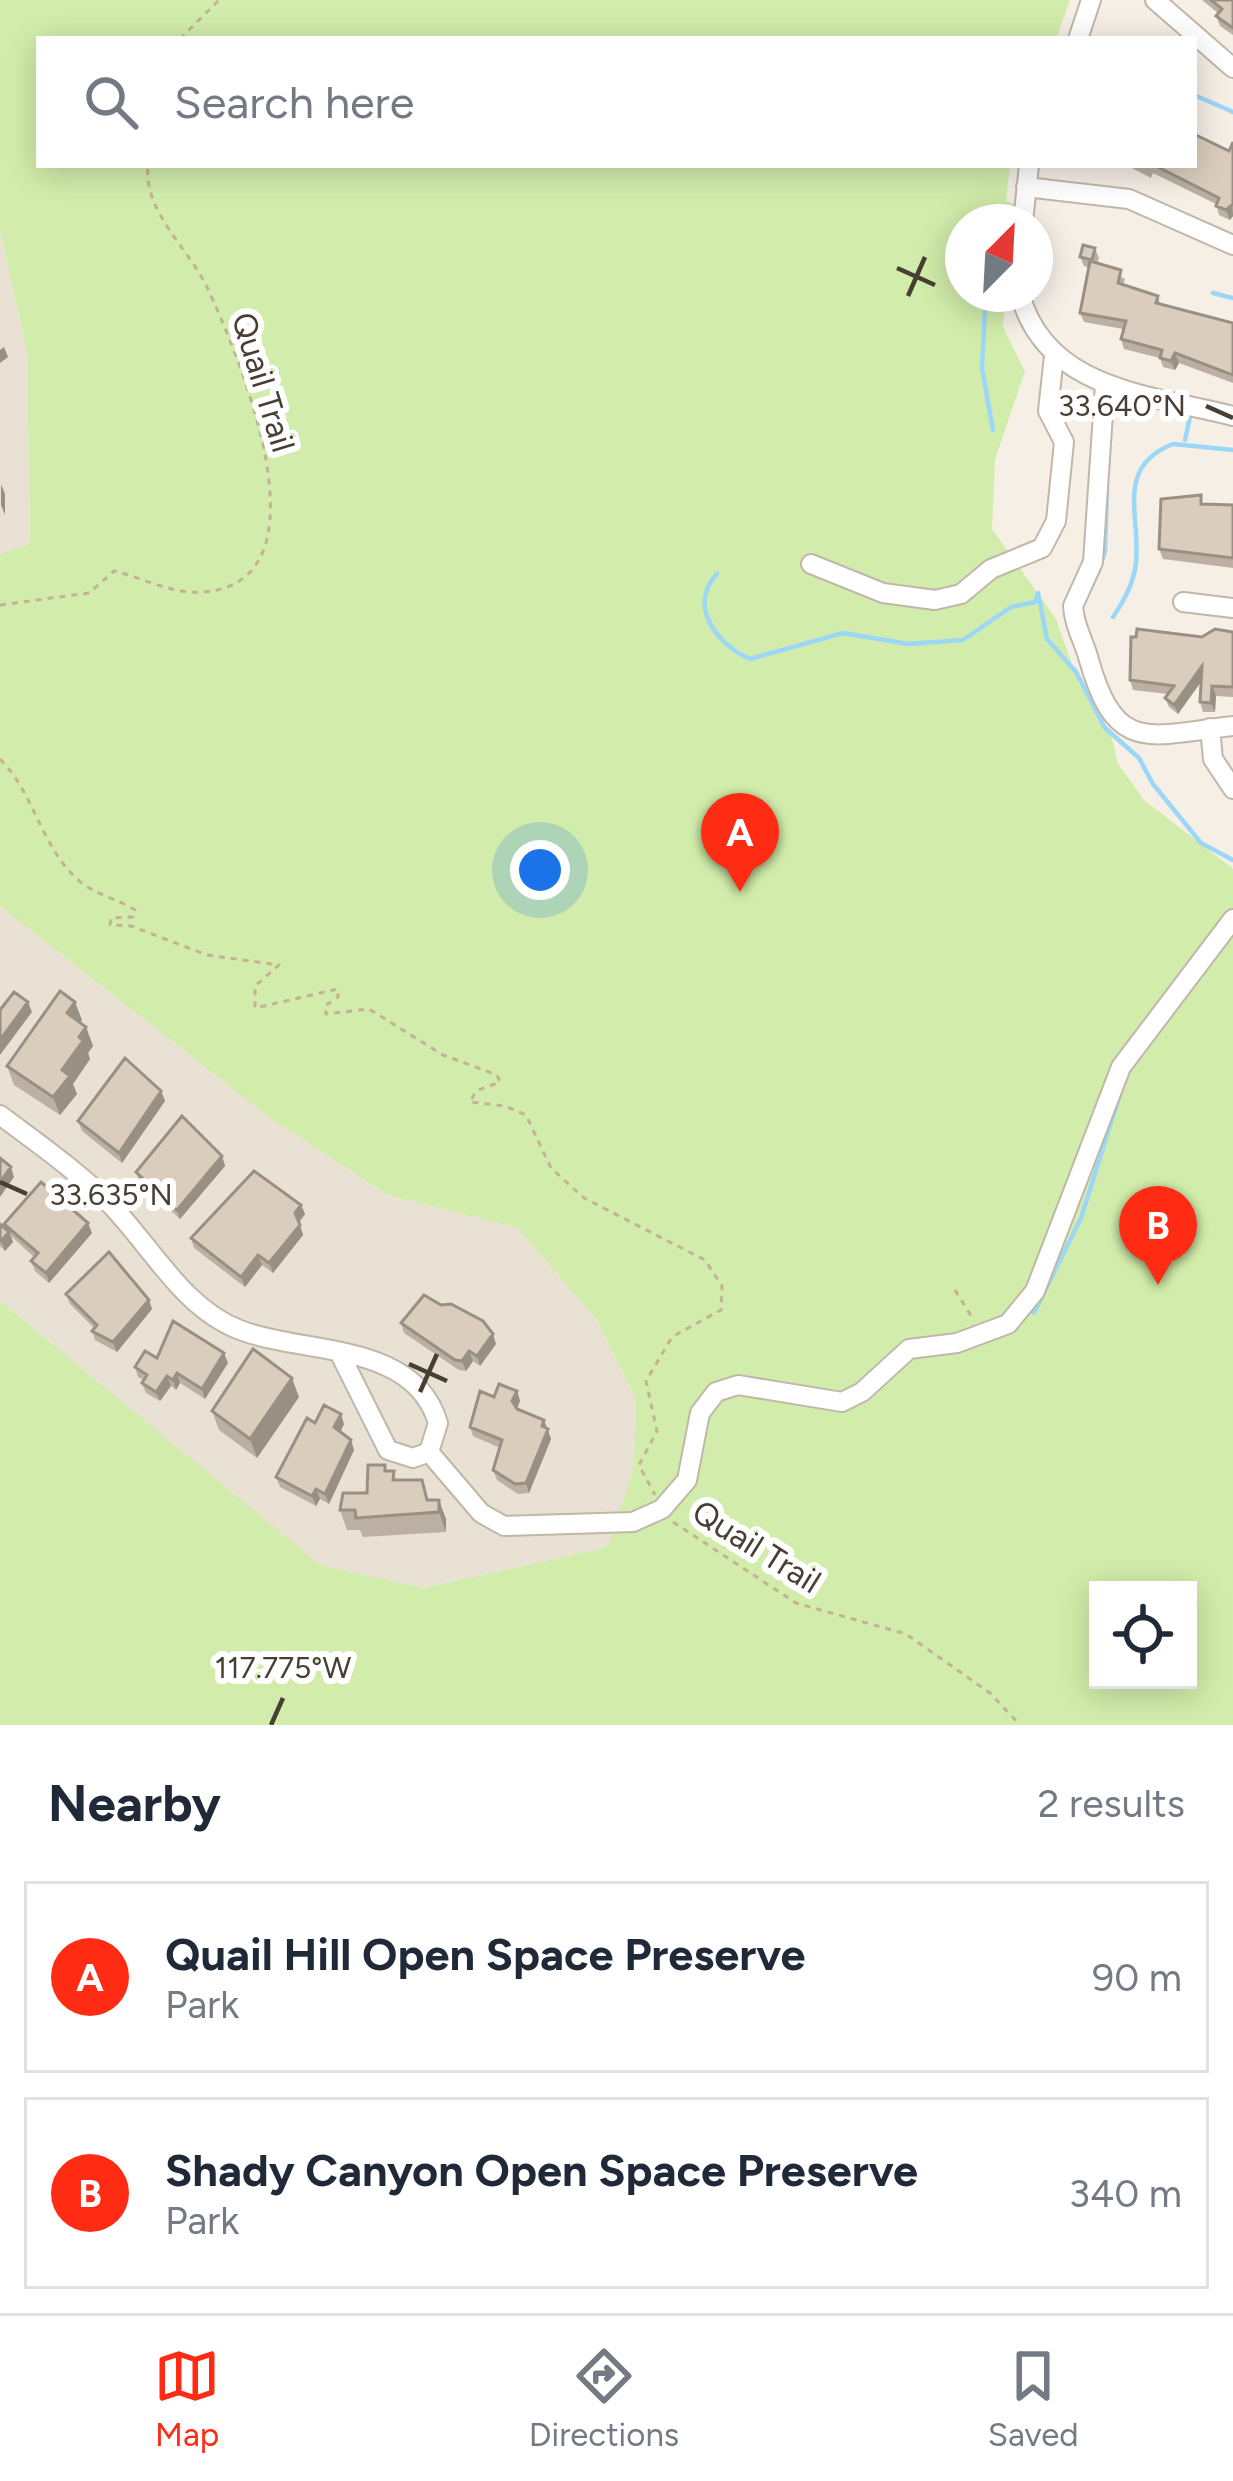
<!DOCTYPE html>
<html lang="en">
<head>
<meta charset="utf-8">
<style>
	:root { --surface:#fff; --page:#f2f2f3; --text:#1f2937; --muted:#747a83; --line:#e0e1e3; --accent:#ff2b13 }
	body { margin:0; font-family:Figtree,sans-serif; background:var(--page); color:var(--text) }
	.controls { position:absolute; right:36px; bottom:36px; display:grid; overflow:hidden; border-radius:0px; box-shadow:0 6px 30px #0003 }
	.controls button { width:108px; height:108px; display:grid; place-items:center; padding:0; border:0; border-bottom:3px solid var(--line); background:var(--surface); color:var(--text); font:60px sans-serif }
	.compass { position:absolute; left:945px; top:204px; width:108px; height:108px; border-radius:50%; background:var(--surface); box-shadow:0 6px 30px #0003; rotate:24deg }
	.you { position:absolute; left:540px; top:870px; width:42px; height:42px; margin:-30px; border:9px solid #fff; border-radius:50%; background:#1a73e8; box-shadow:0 0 0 18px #1a73e833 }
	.badge { display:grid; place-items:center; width:78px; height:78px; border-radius:50%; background:var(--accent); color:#fff; font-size:39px; font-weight:700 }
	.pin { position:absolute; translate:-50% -99px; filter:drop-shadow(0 3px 6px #0008) }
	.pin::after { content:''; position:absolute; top:63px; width:42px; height:36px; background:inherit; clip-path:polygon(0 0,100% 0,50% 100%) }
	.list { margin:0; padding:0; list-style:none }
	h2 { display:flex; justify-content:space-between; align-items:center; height:156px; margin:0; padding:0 48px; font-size:51px }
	h2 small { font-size:39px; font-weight:400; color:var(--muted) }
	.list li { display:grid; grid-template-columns:78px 1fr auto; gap:36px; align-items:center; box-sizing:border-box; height:192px; margin:0 24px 24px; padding:0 24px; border:3px solid var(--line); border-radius:0px }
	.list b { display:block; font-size:45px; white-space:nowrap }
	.list p { margin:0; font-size:39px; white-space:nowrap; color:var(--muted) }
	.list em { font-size:39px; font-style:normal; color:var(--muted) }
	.icon { flex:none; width:66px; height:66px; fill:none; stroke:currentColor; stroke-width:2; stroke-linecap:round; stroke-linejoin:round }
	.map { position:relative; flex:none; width:1233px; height:1725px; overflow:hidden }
	.search { position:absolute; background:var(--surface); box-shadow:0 6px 30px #0003; left:36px; right:36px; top:36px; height:132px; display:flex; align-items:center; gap:30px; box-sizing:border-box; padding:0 42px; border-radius:0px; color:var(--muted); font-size:45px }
	.sheet { height:588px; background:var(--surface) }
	nav { display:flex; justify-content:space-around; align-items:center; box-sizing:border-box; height:168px; border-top:3px solid var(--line); background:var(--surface); font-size:33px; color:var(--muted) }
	nav a { display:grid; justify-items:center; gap:6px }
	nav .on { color:var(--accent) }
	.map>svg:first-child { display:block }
	.residential { fill:#e9e1d3 }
	.green { fill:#d2edab; fill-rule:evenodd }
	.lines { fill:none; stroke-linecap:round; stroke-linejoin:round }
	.stream { stroke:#9cd7f7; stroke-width:4.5 }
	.minor-casing { stroke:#c1b7a8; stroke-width:22 }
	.path { stroke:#c4b297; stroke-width:3; stroke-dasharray:6 6; stroke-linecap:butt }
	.minor { stroke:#fff; stroke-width:18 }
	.wall { fill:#bbb0a3 }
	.shaded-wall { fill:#999084 }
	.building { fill:#dacdbd; stroke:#999084; stroke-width:3 }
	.ticks { fill:none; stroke:#483f34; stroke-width:4.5 }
	.labels { text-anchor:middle; stroke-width:12; stroke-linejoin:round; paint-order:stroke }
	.street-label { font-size:33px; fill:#483f34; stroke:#fff }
	.ticks-label { font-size:30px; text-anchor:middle; fill:#483f34; stroke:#fff; stroke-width:12; stroke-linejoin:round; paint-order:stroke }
</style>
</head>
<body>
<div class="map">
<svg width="1233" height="1725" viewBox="0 0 1233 1725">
	<rect width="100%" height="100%" fill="#f5efe6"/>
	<path class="residential" d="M0 230 27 351 30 545 0 554Z
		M0 906 270 1118 386 1195 518 1228 596 1319 636 1399 634 1467 608 1547 422 1588 319 1565 0 1301Z"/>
	<path class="green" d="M0 0H1070L1056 39H39V165H1010L1006 201 1015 204 1013 222H963V294H1006L1003 327 1025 371 995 460 992 529 1056 619 1079 684 1111 734 1118 764 1144 800 1233 869V1725H0V1301L320 1565 423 1588 608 1547 634 1467 636 1399 596 1319 518 1228 387 1195 270 1118 0 906V554L30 544 27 351 0 230ZM1098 1590H1188V1680H1098Z"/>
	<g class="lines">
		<path class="stream" d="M1194 95 1233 112
			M1213 293 1233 298
			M985 309 982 368 993 430
			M1185 440 1190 417
			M1098 573 1105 551 1107 490
			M717 574C687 605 717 645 750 659L843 633 908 644 963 640 1011 607 1035 602 1038 593 1047 639 1076 672 1105 728 1139 758 1153 784 1201 843 1233 860
			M1113 617C1124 601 1134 583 1136 563 1141 516 1114 467 1173 444L1233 450
			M1034 1313 1081 1218 1121 1091"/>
		<defs>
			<path id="minor" d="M1155 0 1233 68
				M1078 39 1091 0
				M1026 187 1129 199 1233 245
				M1023 222 1029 165
				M1020 294C1045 390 1151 395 1233 416
				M1105 384 1093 562 1073 606C1074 626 1084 641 1089 660 1116 756 1150 735 1233 726
				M811 564 883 593 935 600 961 594 991 569 1042 548 1056 521 1064 442 1048 411 1054 356
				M1183 602 1233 608
				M1210 728 1213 759 1233 789
				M0 1115C37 1143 75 1169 108 1202 150 1244 182 1308 240 1330 305 1355 414 1341 438 1423L429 1452 413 1458 388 1450 340 1354
				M429 1452 481 1513 504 1526 633 1522 662 1509 687 1480 700 1413 716 1392 738 1385 842 1402 862 1392 909 1349 957 1343 1008 1324 1035 1291 1121 1067 1233 919"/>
		</defs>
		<use href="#minor" class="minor-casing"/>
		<path class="path" d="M180 39 219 0
			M0 605 89 593 114 571C143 578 174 595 204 592 335 581 237 352 207 287 188 248 143 211 148 165
			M0 759C34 793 41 846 77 879 95 895 116 898 135 910L133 917 111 918 110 925 131 926 207 955 279 965 255 986V1008L338 989V997L325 1006 326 1014 369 1009 443 1055 497 1075 500 1082 476 1091 470 1102 505 1106 526 1115 551 1168 584 1198 705 1260 722 1286 721 1310 672 1337 646 1381 657 1431 639 1465 655 1495
			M955 1290 973 1319
			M673 1522 796 1603 906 1634 990 1693 1020 1725"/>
		<use href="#minor" class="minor"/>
	</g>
	<path class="wall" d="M1202 0H1233V35L1220 26 1216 16 1218 13Z
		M1233 142V216L1230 220 1219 215 1216 204 1153 173 1151 178 1126 165H1194L1229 151Z
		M1095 248 1099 258 1097 263 1125 279 1123 285 1158 296 1160 304 1233 323V383L1179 363 1175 370 1163 367 1160 358 1124 349 1121 339 1123 329 1084 322 1080 313 1089 268 1084 266 1080 257Z
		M1204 504 1233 505V568L1163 559 1159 549Z
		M1233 632V697L1216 696 1215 712H1203L1200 702 1201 682 1178 714 1169 707 1165 698 1168 694 1133 690 1130 680 1202 637Z
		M82 1020 80 1023 86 1027 93 1046 88 1053 90 1059 73 1084 77 1094 60 1115 14 1085 7 1066Z
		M161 1091 165 1101 122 1163 82 1131 78 1121Z
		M222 1156 225 1166 180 1219 139 1181 136 1172Z
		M301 1205 305 1214 299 1223 303 1235 273 1273 262 1265 245 1287 194 1248 191 1238Z
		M4 1224 92 1233 49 1283 35 1271 31 1261 34 1257 11 1236 13 1242 5 1251 0 1246V1225L6 1229Z
		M66 1294 149 1300 152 1309 117 1352 95 1340 92 1331 94 1328 70 1304Z
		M401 1323 496 1344 480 1366 473 1361 466 1371 459 1370 404 1333Z
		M157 1358 228 1363 205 1399 180 1383 176 1390 171 1386 160 1401 146 1393 142 1383 144 1380 138 1377 135 1367Z
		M517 1391 520 1401 517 1409 544 1420 551 1439 529 1493 518 1494 497 1480 493 1470 500 1448 473 1436 470 1427 494 1397Z
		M299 1397 257 1458 219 1430 212 1411Z
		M315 1423 344 1424 340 1432 354 1450 329 1504 320 1499 316 1506 280 1487 276 1477Z
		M387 1471 397 1480 429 1500 446 1519V1532L363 1537 360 1530H347L340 1510 367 1493Z"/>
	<path class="shaded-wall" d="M1232 203 1233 216 1230 220 1226 210Z
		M4 347 8 357 0 363V350Z
		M1175 353 1179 363 1175 370 1171 361Z
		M1 484 5 494V515L1 505Z
		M1202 666 1205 676 1178 714 1174 705Z
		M1212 686 1216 696 1215 712 1211 703Z
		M28 1002 32 1012 0 1055V1040Z
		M75 1002 82 1020 73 1032 67 1013Z
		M86 1027 93 1046 88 1053 90 1059 73 1084 77 1094 60 1115 53 1097 62 1070 79 1037Z
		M161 1091 165 1101 122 1163 119 1153Z
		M222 1156 225 1166 180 1219 177 1210Z
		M11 1167 14 1177 0 1197V1182Z
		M301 1205 305 1214 298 1223 295 1213Z
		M88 1223 92 1233 49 1283 46 1273Z
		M300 1225 303 1235 273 1273 269 1263Z
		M9 1232 13 1242 5 1251 1 1241Z
		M258 1255 262 1265 245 1287 241 1277Z
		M149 1300 152 1309 117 1352 113 1342Z
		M493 1334 496 1344 480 1366 477 1356Z
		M469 1351 473 1361 466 1371 462 1361Z
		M224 1353 228 1363 205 1399 202 1389Z
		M177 1373 180 1383 176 1390 173 1380Z
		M167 1376 171 1386 160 1401 156 1392Z
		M292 1378 299 1397 257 1458 250 1439Z
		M517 1391 520 1401 516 1411 512 1401Z
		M341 1414 344 1424 338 1437 334 1427Z
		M544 1420 551 1439 529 1493 526 1483Z
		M351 1440 354 1450 329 1504 325 1494Z
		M316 1489 320 1499 316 1506 312 1496Z
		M439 1500 446 1519V1532L439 1512Z"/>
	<path class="building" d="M1211 0H1233V28L1216 16 1222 9Z
		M1194 134 1229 151 1233 142V204L1226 210 1216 206 1219 198 1154 165H1194Z
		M1083 245 1095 248 1092 260 1080 257Z
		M1090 261 1121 270 1118 283 1158 296 1156 303 1233 323V375L1175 353 1171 361 1160 358 1162 350 1121 339 1126 321 1080 313Z
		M1201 495V504L1233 505V558L1159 549 1161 499Z
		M1137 629 1202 637 1215 629 1233 632V687L1212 686 1211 703 1200 702 1202 666 1174 705 1165 698 1174 686 1130 680 1131 637H1136Z
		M60 991 75 1002 67 1013 86 1027 79 1037 83 1041 62 1070 70 1076 53 1097 7 1066Z
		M14 992 28 1002 0 1040V1010Z
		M125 1058 161 1091 119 1153 78 1121Z
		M182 1116 222 1156 177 1210 136 1172Z
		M0 1158 11 1167 0 1182Z
		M254 1171 301 1205 295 1213 300 1225 269 1263 258 1255 241 1277 191 1238Z
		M41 1182 88 1223 46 1273 31 1261 38 1253 4 1224Z
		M0 1224 9 1232 1 1241 0 1240Z
		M109 1252 149 1300 113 1342 92 1331 97 1325 66 1294Z
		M424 1295 441 1305 451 1304 483 1321 493 1334 477 1356 469 1351 462 1361 455 1360 401 1323Z
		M173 1321 224 1353 202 1389 177 1373 173 1380 167 1376 156 1392 142 1383 147 1375 135 1367 145 1351 157 1358Z
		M253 1349 292 1378 250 1439 212 1411Z
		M499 1384 517 1391 512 1401 517 1409 544 1420 542 1426 548 1429 526 1483 515 1484 493 1470 502 1440 470 1427 480 1391 494 1397Z
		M324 1405 341 1414 334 1427 351 1440 325 1494 316 1489 312 1496 276 1477 307 1418 315 1423Z
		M368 1465H385V1471H394L393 1480H422L427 1500H439V1512L356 1518 355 1510H340L343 1493H367Z"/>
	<path class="ticks" d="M897 268 935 285M908 296 925 257M1206 406 1233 418M0 1182 27 1194M409 1364 447 1381M420 1392 437 1354M271 1725 283 1698"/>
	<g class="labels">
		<g class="street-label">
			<text transform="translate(264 382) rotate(73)" y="12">Quail Trail</text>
			<text transform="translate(757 1546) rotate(32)" y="12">Quail Trail</text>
		</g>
	</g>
	<g class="ticks-label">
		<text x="1122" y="416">33.640°N</text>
		<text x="111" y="1205">33.635°N</text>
		<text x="283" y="1678">117.775°W</text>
	</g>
</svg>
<div class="controls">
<button><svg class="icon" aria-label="locate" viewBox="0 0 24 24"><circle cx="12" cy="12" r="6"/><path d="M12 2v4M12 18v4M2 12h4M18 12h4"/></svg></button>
</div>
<svg class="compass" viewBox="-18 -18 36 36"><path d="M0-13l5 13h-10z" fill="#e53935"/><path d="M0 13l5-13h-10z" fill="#747a83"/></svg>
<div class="you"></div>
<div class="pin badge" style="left:740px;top:892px">A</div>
<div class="pin badge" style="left:1158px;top:1285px">B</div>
<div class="search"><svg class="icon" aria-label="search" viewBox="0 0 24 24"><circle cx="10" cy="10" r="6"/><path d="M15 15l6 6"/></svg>Search here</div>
</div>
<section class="sheet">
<h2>Nearby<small>2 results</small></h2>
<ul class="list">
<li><span class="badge">A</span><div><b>Quail Hill Open Space Preserve</b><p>Park</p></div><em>90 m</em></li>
<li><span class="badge">B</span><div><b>Shady Canyon Open Space Preserve</b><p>Park</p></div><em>340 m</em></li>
</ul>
</section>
<nav>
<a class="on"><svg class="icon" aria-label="map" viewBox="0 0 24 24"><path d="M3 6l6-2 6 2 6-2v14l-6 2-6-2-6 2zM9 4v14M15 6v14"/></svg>Map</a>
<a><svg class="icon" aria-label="directions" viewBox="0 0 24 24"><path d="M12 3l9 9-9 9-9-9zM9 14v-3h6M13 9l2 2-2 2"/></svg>Directions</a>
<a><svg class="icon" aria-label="saved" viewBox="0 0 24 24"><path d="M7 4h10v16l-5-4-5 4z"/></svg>Saved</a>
</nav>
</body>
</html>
